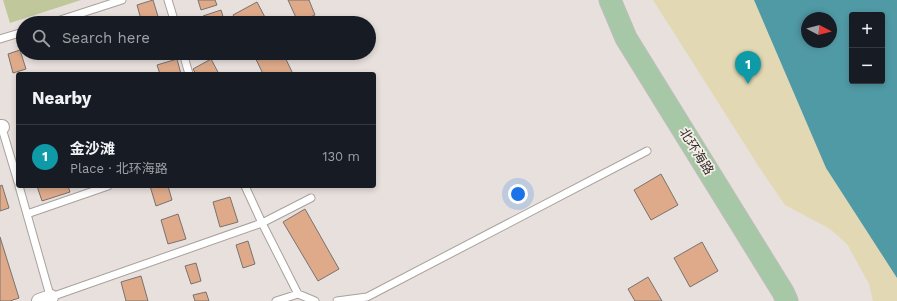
<!DOCTYPE html>
<html lang="en">
<head>
<meta charset="utf-8">
<style>
	:root { --surface:#171b24; --page:#20242c; --text:#f1f3f6; --muted:#9ea1a6; --line:#363941; --accent:#bf3127 }
	body { margin:0; font-family:"Work Sans","Noto Sans SC",sans-serif; background:var(--page); color:var(--text) }
	.controls { position:absolute; right:12px; top:12px; display:grid; overflow:hidden; border-radius:4px; box-shadow:0 2px 6px #0003 }
	.controls button { width:36px; height:36px; display:grid; place-items:center; padding:0; border:0; border-bottom:1px solid var(--line); background:var(--surface); color:var(--text); font:20px sans-serif }
	.compass { position:absolute; left:801px; top:12px; width:36px; height:36px; border-radius:50%; background:var(--surface); box-shadow:0 2px 6px #0003; rotate:97deg }
	.you { position:absolute; left:518px; top:194px; width:14px; height:14px; margin:-10px; border:3px solid #fff; border-radius:50%; background:#1a73e8; box-shadow:0 0 0 6px #1a73e833 }
	.badge { display:grid; place-items:center; width:26px; height:26px; border-radius:50%; background:var(--accent); color:#fff; font-size:13px; font-weight:700 }
	.pin { position:absolute; translate:-50% -33px; filter:drop-shadow(0 1px 2px #0008) }
	.pin::after { content:''; position:absolute; top:21px; width:14px; height:12px; background:inherit; clip-path:polygon(0 0,100% 0,50% 100%) }
	.list { margin:0; padding:0; list-style:none }
	h2 { display:flex; justify-content:space-between; align-items:center; height:52px; margin:0; padding:0 16px; font-size:17px }
	h2 small { font-size:13px; font-weight:400; color:var(--muted) }
	.list li { display:grid; grid-template-columns:26px 1fr auto; gap:12px; align-items:center; box-sizing:border-box; height:64px; padding:0 16px; border-top:1px solid var(--line) }
	.list b { display:block; font-size:15px; white-space:nowrap }
	.list p { margin:0; font-size:13px; white-space:nowrap; color:var(--muted) }
	.list em { font-size:13px; font-style:normal; color:var(--muted) }
	.icon { flex:none; width:22px; height:22px; fill:none; stroke:currentColor; stroke-width:2; stroke-linecap:round; stroke-linejoin:round }
	.map { position:relative; flex:none; width:897px; height:301px; overflow:hidden }
	.search { position:absolute; background:var(--surface); box-shadow:0 2px 6px #0003; left:16px; top:16px; width:360px; height:44px; display:flex; align-items:center; gap:10px; box-sizing:border-box; padding:0 14px; border-radius:22px; color:var(--muted); font-size:15px }
	.panel { position:absolute; background:var(--surface); box-shadow:0 2px 6px #0003; left:16px; top:72px; width:360px; height:116px; border-radius:4px }
	.map>svg:first-child { display:block }
	.green { fill:#bfc79b }
	.sand { fill:#e2d9b4 }
	.water { fill:#509aa5; fill-rule:evenodd }
	.building { fill:#deaa8a; stroke:#79726e }
	.lines { fill:none; stroke-linecap:round; stroke-linejoin:round }
	.lane-casing { stroke:#a8a19d; stroke-width:9 }
	.street-casing { stroke:#a8a19d; stroke-width:16 }
	.primary-casing { stroke:#bebdbc; stroke-width:23 }
	.lane { stroke:#fff; stroke-width:7 }
	.street { stroke:#fff; stroke-width:14 }
	.primary { stroke:#a7c8a7; stroke-width:21 }
	.labels { text-anchor:middle; stroke-width:3.5; stroke-linejoin:round; paint-order:stroke }
	.street-label { font-size:13px; fill:#33302e; stroke:#f5eee9 }
</style>
</head>
<body>
<div class="map">
<svg width="897" height="301" viewBox="0 0 897 301">
	<rect width="100%" height="100%" fill="#e8e0dc"/>
	<path class="green" d="M3 0H81L10 23Z"/>
	<path class="sand" d="M653 0H754L826 168 897 278V301H873L869 284 847 244 830 229 785 205 759 167Z"/>
	<path class="water" d="M754 0H897V278L826 168ZM852 15H882V81H852ZM807 18H831V42H807Z"/>
	<path class="building" d="M153 0 160 23H142L137 5Z
		M198 0H215L217 5 201 10Z
		M288 0H309L315 15 298 22Z
		M257 2 268 23H238L233 15Z
		M221 10 225 23H206L203 16Z
		M116 17 118 23H98Z
		M20 50 26 69 13 73 8 54Z
		M50 53H63V54L51 58Z
		M153 53H169L153 57Z
		M253 53H283L293 74H263Z
		M177 59 181 74H160L157 65Z
		M211 59 219 74H196L193 69Z
		M661 174 678 205 651 220 634 190Z
		M2 185 9 208 0 211V186Z
		M37 186H68L70 192 42 201Z
		M150 186H168L172 200 156 206Z
		M230 197 238 222 220 227 213 202Z
		M305 209 339 269 318 281 283 222Z
		M178 214 186 239 168 244 161 220Z
		M0 237 19 298 10 301H0Z
		M248 241 255 264 243 268 236 245Z
		M702 242 718 271 690 287 674 258Z
		M196 263 201 281 191 284 185 266Z
		M141 276 148 301H126L121 282Z
		M648 277 662 301H635L628 289Z
		M206 292 209 301H195L193 295Z"/>
	<g class="lines">
		<defs>
			<path id="lane" d="M168 0 175 23
				M51 23 122 0
				M0 39 23 32
				M183 53 189 74
				M1 125 18 182
				M19 186 51 299
				M245 186 262 223 298 294 315 301
				M27 214 108 186
				M51 297 262 223 311 198
				M276 301 298 294
				M337 301 367 297 647 151"/>
			<path id="street" d="M0 127H2
				M39 301 51 297"/>
			<path id="primary" d="M610 0 626 38 783 292 787 301"/>
		</defs>
		<use href="#lane" class="lane-casing"/>
		<use href="#street" class="street-casing"/>
		<use href="#primary" class="primary-casing"/>
		<use href="#lane" class="lane"/>
		<use href="#street" class="street"/>
		<use href="#primary" class="primary"/>
	</g>
	<g class="labels">
		<g class="street-label">
			<text transform="translate(697 151) rotate(58)" y="5">北环海路</text>
		</g>
	</g>
</svg>
<div class="controls">
<button>+</button>
<button>−</button>
</div>
<svg class="compass" viewBox="-18 -18 36 36"><path d="M0-13l5 13h-10z" fill="#e53935"/><path d="M0 13l5-13h-10z" fill="#9ea1a6"/></svg>
<div class="you"></div>
<div class="pin badge" style="left:748px;top:84px;background:#0f9aa8">1</div>
<div class="search"><svg class="icon" aria-label="search" viewBox="0 0 24 24"><circle cx="10" cy="10" r="6"/><path d="M15 15l6 6"/></svg>Search here</div>
<section class="panel">
<h2>Nearby<small></small></h2>
<ul class="list">
<li><span class="badge" style="background:#0f9aa8">1</span><div><b>金沙滩</b><p>Place · 北环海路</p></div><em>130 m</em></li>
</ul>
</section>
</div>
</body>
</html>
